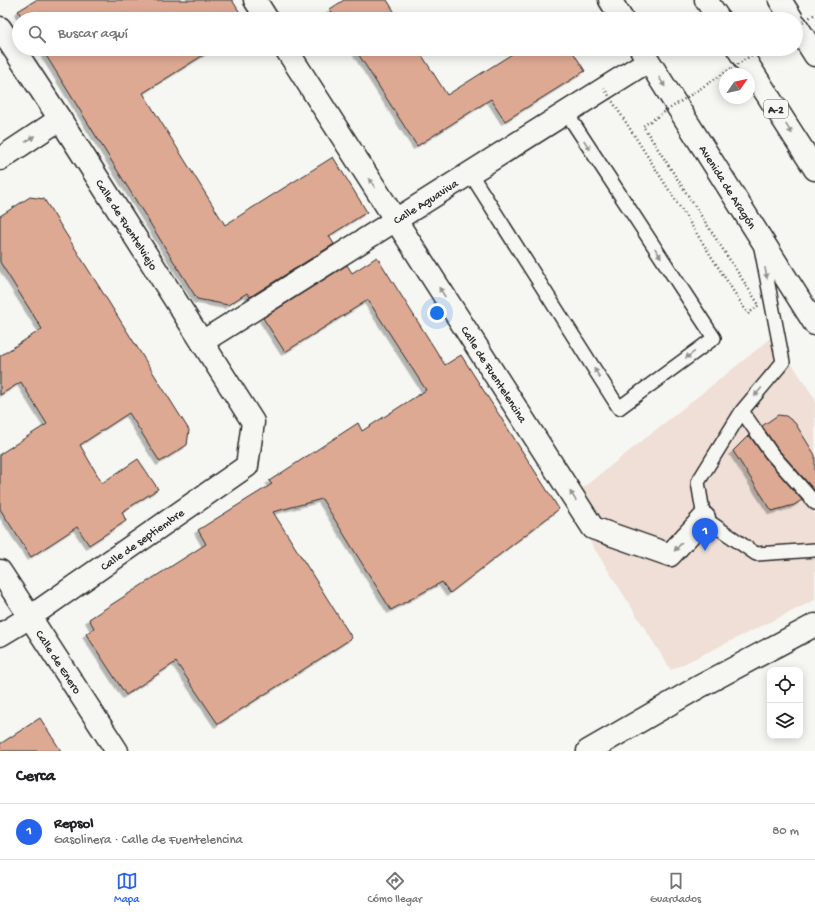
<!DOCTYPE html>
<html lang="es">
<head>
<meta charset="utf-8">
<style>
	:root { --surface:#fff; --page:#f2f2f2; --text:#202124; --muted:#757577; --line:#e0e0e0; --accent:#2563eb }
	body { margin:0; font-family:"Gochi Hand",sans-serif; background:var(--page); color:var(--text) }
	.controls { position:absolute; right:12px; bottom:12px; display:grid; overflow:hidden; border-radius:8px; box-shadow:0 2px 10px #0003 }
	.controls button { width:36px; height:36px; display:grid; place-items:center; padding:0; border:0; border-bottom:1px solid var(--line); background:var(--surface); color:var(--text); font:20px sans-serif }
	.compass { position:absolute; left:719px; top:68px; width:36px; height:36px; border-radius:50%; background:var(--surface); box-shadow:0 2px 10px #0003; rotate:56deg }
	.you { position:absolute; left:437px; top:313px; width:14px; height:14px; margin:-10px; border:3px solid #fff; border-radius:50%; background:#1a73e8; box-shadow:0 0 0 6px #1a73e833 }
	.badge { display:grid; place-items:center; width:26px; height:26px; border-radius:50%; background:var(--accent); color:#fff; font-size:13px; font-weight:700 }
	.pin { position:absolute; translate:-50% -33px; filter:drop-shadow(0 1px 2px #0008) }
	.pin::after { content:''; position:absolute; top:21px; width:14px; height:12px; background:inherit; clip-path:polygon(0 0,100% 0,50% 100%) }
	.list { margin:0; padding:0; list-style:none }
	h2 { display:flex; justify-content:space-between; align-items:center; height:52px; margin:0; padding:0 16px; font-size:17px }
	h2 small { font-size:13px; font-weight:400; color:var(--muted) }
	.list li { display:grid; grid-template-columns:26px 1fr auto; gap:12px; align-items:center; box-sizing:border-box; height:56px; padding:0 16px; border-top:1px solid var(--line) }
	.list b { display:block; font-size:15px; white-space:nowrap }
	.list p { margin:0; font-size:13px; white-space:nowrap; color:var(--muted) }
	.list em { font-size:13px; font-style:normal; color:var(--muted) }
	.icon { flex:none; width:22px; height:22px; fill:none; stroke:currentColor; stroke-width:2; stroke-linecap:round; stroke-linejoin:round }
	.map { position:relative; flex:none; width:815px; height:751px; overflow:hidden }
	.search { position:absolute; background:var(--surface); box-shadow:0 2px 10px #0003; left:12px; right:12px; top:12px; height:44px; display:flex; align-items:center; gap:10px; box-sizing:border-box; padding:0 14px; border-radius:22px; color:var(--muted); font-size:15px }
	.sheet { height:108px; background:var(--surface) }
	nav { display:flex; justify-content:space-around; align-items:center; box-sizing:border-box; height:56px; border-top:1px solid var(--line); background:var(--surface); font-size:11px; color:var(--muted) }
	nav a { display:grid; justify-items:center; gap:2px }
	nav .on { color:var(--accent) }
	.map>svg:first-child { display:block }
	.built { fill:#efdfd6 }
	.building { fill:#dea993; stroke:#2b2b2b; filter:url(#shadow) }
	.lines { fill:none; stroke-linecap:round; stroke-linejoin:round }
	.lane-casing { stroke:#2b2b2b; stroke-width:16 }
	.street-casing { stroke:#2b2b2b; stroke-width:25 }
	.secondary-casing { stroke:#2b2b2b; stroke-width:25 }
	.highway-casing { stroke:#2b2b2b; stroke-width:25 }
	.lane { stroke:#f6f6f2; stroke-width:13 }
	.street { stroke:#f6f6f2; stroke-width:22 }
	.secondary { stroke:#f6f6f2; stroke-width:22 }
	.highway { stroke:#f6f6f2; stroke-width:22 }
	.path-bridge { stroke:#2b2b2b; stroke-width:2.5; stroke-dasharray:1 3; stroke-linecap:butt }
	.oneway { fill:#90908e }
	.labels { text-anchor:middle; stroke-width:3; stroke-linejoin:round; paint-order:stroke }
	.shield { fill:#f6f6f2; stroke:#686867; stroke-width:1 }
	.shield-label { font-size:11px; font-weight:bold; fill:#2b2b2b }
	.street-label { font-size:12px; fill:#2b2b2b; stroke:#f6f6f2 }
</style>
</head>
<body>
<div class="map">
<svg width="815" height="751" viewBox="0 0 815 751">
	<defs>
		<filter id="shadow"><feDropShadow dx="-3.5" dy="3.5" stdDeviation="0" flood-color="#0004"/></filter>
	</defs>
	<rect width="100%" height="100%" fill="#f6f6f2"/>
	<filter id="ink" filterUnits="userSpaceOnUse"><feTurbulence type="fractalNoise" baseFrequency=".025" numOctaves="2"/><feDisplacementMap in="SourceGraphic" scale="8" xChannelSelector="R" yChannelSelector="G"/><feConvolveMatrix kernelMatrix="1 2 1 2 8 2 1 2 1" color-interpolation-filters="sRGB"/></filter>
	<g filter="url(#ink)">
		<path class="built" d="M773 335 815 399V600L671 670 565 502 589 483 764 344Z"/>
		<path class="building" d="M36 0H232L244 19H23L18 11Z
			M344 0H387L399 19H336L330 9Z
			M42 49H213L143 93 225 225 333 157 367 212 329 236 334 244 250 297 247 293 228 305 197 299Z
			M355 49H418L447 95 520 49H571L585 71 505 121 491 99 417 146Z
			M30 197 44 199 189 430 187 445 160 462 129 413 80 445 102 483 138 459 158 489 122 512 126 521 89 545 77 527 31 557 0 509V454L47 424 21 382 0 395V356L42 329 0 262V216Z
			M377 257 445 365 461 355 559 509 450 593 442 582 391 610 322 499 273 512 352 638 292 677 218 724 176 662 126 695 86 634 94 628 89 619 206 544 198 530 272 484 269 481 358 423 362 431 426 390 368 300 285 352 263 318 347 265 352 273Z
			M778 415 786 416 795 423 815 455V491L777 448 762 426Z
			M749 435 765 458 802 500 794 505 772 511 733 451Z
			M40 718 61 751H0V744Z"/>
		<g class="lines">
			<defs>
				<path id="lane" d="M470 173 619 408 714 338 566 112
					M761 248 783 362 742 411 771 453 815 503
					M742 411 698 482 704 518 756 554 815 550"/>
				<g id="street">
					<path d="M255 0 267 19"/>
					<path id="s1" d="M0 28 60 119 253 422 247 466 30 617 0 635"/>
					<path id="s2" d="M286 49 593 528 670 555 704 518"/>
					<path d="M0 159 60 119"/>
					<path id="s3" d="M202 342 648 61"/>
					<path id="s4" d="M0 571 117 751"/>
					<path d="M588 751 697 688 815 625"/>
				</g>
				<g id="secondary">
					<path d="M610 0 622 19"/>
					<path id="s5" d="M641 49 815 324"/>
				</g>
				<path id="highway" d="M706 0 719 19
					M780 0 792 19
					M796 25 815 55
					M738 49 815 169"/>
			</defs>
			<use href="#lane" class="lane-casing"/>
			<use href="#street" class="street-casing"/>
			<use href="#secondary" class="secondary-casing"/>
			<use href="#highway" class="highway-casing"/>
			<use href="#lane" class="lane"/>
			<use href="#street" class="street"/>
			<use href="#secondary" class="secondary"/>
			<use href="#highway" class="highway"/>
			<path class="path-bridge" d="M796 26 815 14
				M604 88 748 314 759 305 643 126 761 49"/>
		</g>
		<defs><path id="oneway-solid" d="M-6-.8H1V-3.2L6.5 0L1 3.2V.8H-6Z"/></defs>
		<g class="oneway">
			<use href="#oneway-solid" transform="translate(662 82) rotate(58)"/>
			<use href="#oneway-solid" transform="translate(789 129) rotate(57)"/>
			<use href="#oneway-solid" transform="translate(30 139) rotate(-34)"/>
			<use href="#oneway-solid" transform="translate(587 145) rotate(57)"/>
			<use href="#oneway-solid" transform="translate(372 183) rotate(-123)"/>
			<use href="#oneway-solid" transform="translate(658 253) rotate(57)"/>
			<use href="#oneway-solid" transform="translate(766 273) rotate(79)"/>
			<use href="#oneway-solid" transform="translate(442 292) rotate(-123)"/>
			<use href="#oneway-solid" transform="translate(690 355) rotate(144)"/>
			<use href="#oneway-solid" transform="translate(597 373) rotate(-122)"/>
			<use href="#oneway-solid" transform="translate(758 392) rotate(130)"/>
			<use href="#oneway-solid" transform="translate(573 496) rotate(-123)"/>
			<use href="#oneway-solid" transform="translate(678 547) rotate(133)"/>
		</g>
	</g>
	<g class="labels">
		<rect class="shield" x="764" y="100" width="24" height="18" rx="3"/>
		<g class="shield-label">
			<text x="776" y="113">A-2</text>
		</g>
		<g class="street-label">
			<text dy="4" stroke="none"><textPath href="#s5" startOffset="163">Avenida de Aragón</textPath></text>
			<text dy="4" stroke="none"><textPath href="#s3" startOffset="264">Calle Aguaviva</textPath></text>
			<text dy="4" stroke="none"><textPath href="#s1" startOffset="234">Calle de Fuentelviejo</textPath></text>
			<text dy="4" stroke="none"><textPath href="#s2" startOffset="386">Calle de Fuentelencina</textPath></text>
			<text transform="translate(142 539) rotate(-35)" y="4">Calle de septiembre</text>
			<text dy="4" stroke="none"><textPath href="#s4" startOffset="108">Calle de Enero</textPath></text>
		</g>
	</g>
</svg>
<div class="controls">
<button><svg class="icon" aria-label="locate" viewBox="0 0 24 24"><circle cx="12" cy="12" r="6"/><path d="M12 2v4M12 18v4M2 12h4M18 12h4"/></svg></button>
<button><svg class="icon" aria-label="layers" viewBox="0 0 24 24"><path d="M12 4l9 5-9 5-9-5zM3 14l9 5 9-5"/></svg></button>
</div>
<svg class="compass" viewBox="-18 -18 36 36"><path d="M0-13l5 13h-10z" fill="#e53935"/><path d="M0 13l5-13h-10z" fill="#757577"/></svg>
<div class="you"></div>
<div class="pin badge" style="left:705px;top:551px">1</div>
<div class="search"><svg class="icon" aria-label="search" viewBox="0 0 24 24"><circle cx="10" cy="10" r="6"/><path d="M15 15l6 6"/></svg>Buscar aquí</div>
</div>
<section class="sheet">
<h2>Cerca<small></small></h2>
<ul class="list">
<li><span class="badge">1</span><div><b>Repsol</b><p>Gasolinera · Calle de Fuentelencina</p></div><em>80 m</em></li>
</ul>
</section>
<nav>
<a class="on"><svg class="icon" aria-label="map" viewBox="0 0 24 24"><path d="M3 6l6-2 6 2 6-2v14l-6 2-6-2-6 2zM9 4v14M15 6v14"/></svg>Mapa</a>
<a><svg class="icon" aria-label="directions" viewBox="0 0 24 24"><path d="M12 3l9 9-9 9-9-9zM9 14v-3h6M13 9l2 2-2 2"/></svg>Cómo llegar</a>
<a><svg class="icon" aria-label="saved" viewBox="0 0 24 24"><path d="M7 4h10v16l-5-4-5 4z"/></svg>Guardados</a>
</nav>
</body>
</html>
